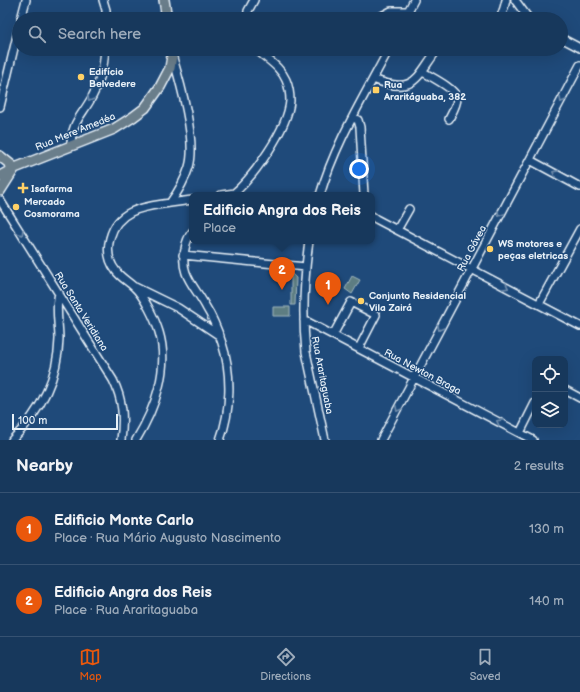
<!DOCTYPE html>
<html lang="en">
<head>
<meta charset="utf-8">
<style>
	:root { --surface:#17385c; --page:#203f62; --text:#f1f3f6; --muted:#9eacbb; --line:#365272; --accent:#ea580c }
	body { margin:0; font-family:"Balsamiq Sans",sans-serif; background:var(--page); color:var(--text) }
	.controls { position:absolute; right:12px; bottom:12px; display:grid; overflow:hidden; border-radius:8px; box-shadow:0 4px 16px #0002 }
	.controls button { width:36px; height:36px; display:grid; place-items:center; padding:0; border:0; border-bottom:1px solid var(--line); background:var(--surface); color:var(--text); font:20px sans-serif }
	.scale { position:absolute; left:12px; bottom:10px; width:106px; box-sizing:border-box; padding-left:4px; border:2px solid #e8f1f8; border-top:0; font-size:11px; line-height:14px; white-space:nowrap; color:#e8f1f8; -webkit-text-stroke:3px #1f4a7a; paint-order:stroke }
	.you { position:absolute; left:359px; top:169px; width:14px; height:14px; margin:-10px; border:3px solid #fff; border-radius:50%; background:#1a73e8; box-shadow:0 0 0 6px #1a73e833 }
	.badge { display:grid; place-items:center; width:26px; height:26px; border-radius:50%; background:var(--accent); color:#fff; font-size:13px; font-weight:700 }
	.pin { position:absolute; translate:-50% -33px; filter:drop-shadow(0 1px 2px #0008) }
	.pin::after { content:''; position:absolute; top:21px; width:14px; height:12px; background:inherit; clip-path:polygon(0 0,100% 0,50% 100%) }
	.popup { position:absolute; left:189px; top:192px; width:186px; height:52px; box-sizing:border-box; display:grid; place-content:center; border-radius:8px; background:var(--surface); filter:drop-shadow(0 1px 3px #0005); font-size:13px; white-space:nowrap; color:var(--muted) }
	.popup b { font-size:15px; color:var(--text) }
	.popup::after { content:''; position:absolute; left:50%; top:100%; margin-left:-8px; border:8px solid transparent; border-top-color:var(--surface) }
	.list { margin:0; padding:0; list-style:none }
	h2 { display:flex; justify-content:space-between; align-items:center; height:52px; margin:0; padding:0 16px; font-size:17px }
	h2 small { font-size:13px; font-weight:400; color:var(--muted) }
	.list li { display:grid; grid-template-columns:26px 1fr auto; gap:12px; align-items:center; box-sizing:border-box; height:72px; padding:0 16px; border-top:1px solid var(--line) }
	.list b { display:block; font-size:15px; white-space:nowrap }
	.list p { margin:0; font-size:13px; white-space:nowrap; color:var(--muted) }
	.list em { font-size:13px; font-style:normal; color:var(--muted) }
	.icon { flex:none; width:22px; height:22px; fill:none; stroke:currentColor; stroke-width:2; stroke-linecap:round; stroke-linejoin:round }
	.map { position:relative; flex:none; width:580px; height:440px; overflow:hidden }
	.search { position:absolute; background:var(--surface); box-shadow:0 4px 16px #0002; left:12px; right:12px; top:12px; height:44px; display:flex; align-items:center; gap:10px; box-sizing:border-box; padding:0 14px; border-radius:22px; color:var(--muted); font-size:15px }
	.sheet { height:196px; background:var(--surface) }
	nav { display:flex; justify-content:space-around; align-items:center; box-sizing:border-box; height:56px; border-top:1px solid var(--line); background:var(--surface); font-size:11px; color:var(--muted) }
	nav a { display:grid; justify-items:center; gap:2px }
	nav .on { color:var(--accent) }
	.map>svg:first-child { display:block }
	.green { fill:#5d7d82; stroke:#a2b7bd }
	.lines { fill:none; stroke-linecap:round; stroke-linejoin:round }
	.minor-casing { stroke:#e8f1f8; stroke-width:10 }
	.major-casing { stroke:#e8f1f8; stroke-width:12 }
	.minor { stroke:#1f4a7a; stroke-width:7 }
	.major { stroke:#6b7e8b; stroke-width:9 }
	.oneway { stroke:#6f8dac }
	.poi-dot { fill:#ffd166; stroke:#1f4a7a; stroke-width:1.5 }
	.labels { text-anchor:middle; stroke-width:3; stroke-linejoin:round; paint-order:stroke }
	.poi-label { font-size:10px; font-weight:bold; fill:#e8f1f8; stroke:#1f4a7a; text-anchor:start }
	.street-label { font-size:10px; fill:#e8f1f8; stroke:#1f4a7a }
</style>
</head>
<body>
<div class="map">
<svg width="580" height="440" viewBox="0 0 580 440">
	<rect width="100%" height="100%" fill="#1f4a7a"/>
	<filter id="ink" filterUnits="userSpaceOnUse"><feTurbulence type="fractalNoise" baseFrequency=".025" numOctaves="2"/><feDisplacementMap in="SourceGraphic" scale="8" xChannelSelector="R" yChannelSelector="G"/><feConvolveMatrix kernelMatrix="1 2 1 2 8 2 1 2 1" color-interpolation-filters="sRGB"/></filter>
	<g filter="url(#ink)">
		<path class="green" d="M291 273 296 278 295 305H291Z
			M352 276 360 280 352 294 345 289Z
			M273 307H290V316H273Z"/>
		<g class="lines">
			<defs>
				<path id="minor" d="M103 0 106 10V19
					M515 0 529 19
					M248 17 259 19
					M21 19 26 0
					M247 19 248 11 254 0
					M376 19 391 11H408
					M404 19 414 0
					M498 19H515
					M500 19 504 8 506 0
					M561 38 580 48
					M423 72C431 77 456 89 457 98 457 105 452 113 449 119
					M373 79C416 96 416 77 438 49
					M0 107 19 27
					M353 118 358 120 360 127 364 195
					M71 146C71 122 82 116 92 97 100 83 104 66 105 49
					M530 160 580 187
					M221 195 235 193
					M232 195C253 178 288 128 290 101 290 94 289 87 286 80 280 66 266 59 256 49
					M320 195C335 143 364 97 389 49
					M0 200 113 380C123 400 124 418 121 440
					M170 203 192 200
					M372 216 376 219 580 326
					M397 230 409 209
					M192 232C188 237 186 242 185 249 179 275 195 286 206 307 213 318 218 331 222 343 232 373 231 411 220 440
					M309 241C304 278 302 315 306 352L325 440
					M183 255 306 267
					M135 287 178 308 220 336
					M539 304 580 229
					M304 320 533 440
					M333 335 351 302 376 315 359 348
					M565 390 580 398
					M520 433 535 403
					M12 440C39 413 58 379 59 339 59 324 55 308 59 293
					M136 440C155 409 170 368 159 332 155 319 144 296 134 287 128 281 121 278 116 271 101 252 110 222 131 212 143 206 157 205 170 203 178 192 185 180 189 167 197 141 181 85 173 58
					M381 440 580 65"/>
				<path id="major" d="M164 0 167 19
					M0 156 15 168
					M0 176 15 168 114 129 133 117 145 108 160 87 170 68 172 56 171 49
					M0 191 14 169"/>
			</defs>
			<use href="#minor" class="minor-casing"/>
			<use href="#major" class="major-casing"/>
			<use href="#minor" class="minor"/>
			<use href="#major" class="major"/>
		</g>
		<defs><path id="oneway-chevron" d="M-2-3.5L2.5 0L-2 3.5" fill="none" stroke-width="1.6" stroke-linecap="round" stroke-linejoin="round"/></defs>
		<g class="oneway">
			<use href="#oneway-chevron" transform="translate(90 99) rotate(120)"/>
			<use href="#oneway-chevron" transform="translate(562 100) rotate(118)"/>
			<use href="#oneway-chevron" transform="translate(555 173) rotate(-152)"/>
			<use href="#oneway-chevron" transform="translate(500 214) rotate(118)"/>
			<use href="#oneway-chevron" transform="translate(21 233) rotate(58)"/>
			<use href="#oneway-chevron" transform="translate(506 287) rotate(28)"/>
			<use href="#oneway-chevron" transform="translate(440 328) rotate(118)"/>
			<use href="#oneway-chevron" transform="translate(398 409) rotate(118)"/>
			<use href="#oneway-chevron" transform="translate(499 422) rotate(-152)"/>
		</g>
	</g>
	<g class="poi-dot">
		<circle cx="81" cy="77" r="4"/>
		<rect x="372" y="86" width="8" height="8" rx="2"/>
		<path d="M21 182h4v4h4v4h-4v4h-4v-4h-4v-4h4z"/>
		<circle cx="16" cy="207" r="4"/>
		<circle cx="490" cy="249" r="4"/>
		<circle cx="361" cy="301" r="4"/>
	</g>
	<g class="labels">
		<g class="poi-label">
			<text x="89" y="75">Edifício<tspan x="89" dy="12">Belvedere</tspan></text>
			<text x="384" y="88">Rua<tspan x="384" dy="12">Araritáguaba, 382</tspan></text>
			<text x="31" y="192">Isafarma</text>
			<text x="24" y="205">Mercado<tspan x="24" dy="12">Cosmorama</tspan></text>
			<text x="498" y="247">WS motores e<tspan x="498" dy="12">peças eletricas</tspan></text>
			<text x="369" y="299">Conjunto Residencial<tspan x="369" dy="12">Vila Zairá</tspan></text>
		</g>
		<g class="street-label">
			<text transform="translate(75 131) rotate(-22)" y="4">Rua Mere Amedéa</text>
			<text transform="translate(471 248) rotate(-62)" y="4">Rua Gávea</text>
			<text transform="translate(82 311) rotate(58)" y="4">Rua Santa Veridiana</text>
			<text transform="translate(423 371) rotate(28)" y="4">Rua Newton Braga</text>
			<text transform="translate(323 375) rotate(79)" y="4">Rua Araritaguaba</text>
		</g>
	</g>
</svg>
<div class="controls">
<button><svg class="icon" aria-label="locate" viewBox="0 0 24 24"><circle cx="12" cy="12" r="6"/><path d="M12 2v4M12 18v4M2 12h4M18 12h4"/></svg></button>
<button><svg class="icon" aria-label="layers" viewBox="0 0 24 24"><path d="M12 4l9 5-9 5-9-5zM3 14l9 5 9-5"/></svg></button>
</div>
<div class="scale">100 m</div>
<div class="you"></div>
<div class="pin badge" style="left:328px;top:305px">1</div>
<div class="pin badge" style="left:282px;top:290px">2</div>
<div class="popup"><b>Edificio Angra dos Reis</b>Place</div>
<div class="search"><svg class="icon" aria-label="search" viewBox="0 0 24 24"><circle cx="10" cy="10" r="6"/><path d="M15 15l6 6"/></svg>Search here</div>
</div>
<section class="sheet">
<h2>Nearby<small>2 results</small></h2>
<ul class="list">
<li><span class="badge">1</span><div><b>Edificio Monte Carlo</b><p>Place · Rua Mário Augusto Nascimento</p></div><em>130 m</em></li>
<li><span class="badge">2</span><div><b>Edificio Angra dos Reis</b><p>Place · Rua Araritaguaba</p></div><em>140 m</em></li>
</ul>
</section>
<nav>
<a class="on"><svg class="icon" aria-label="map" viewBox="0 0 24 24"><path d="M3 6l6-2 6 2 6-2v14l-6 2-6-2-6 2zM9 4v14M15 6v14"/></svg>Map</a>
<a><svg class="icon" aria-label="directions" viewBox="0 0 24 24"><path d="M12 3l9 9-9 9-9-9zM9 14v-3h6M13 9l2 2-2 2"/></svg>Directions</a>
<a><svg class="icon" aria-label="saved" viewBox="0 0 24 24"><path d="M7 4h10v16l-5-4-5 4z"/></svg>Saved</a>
</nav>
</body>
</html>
